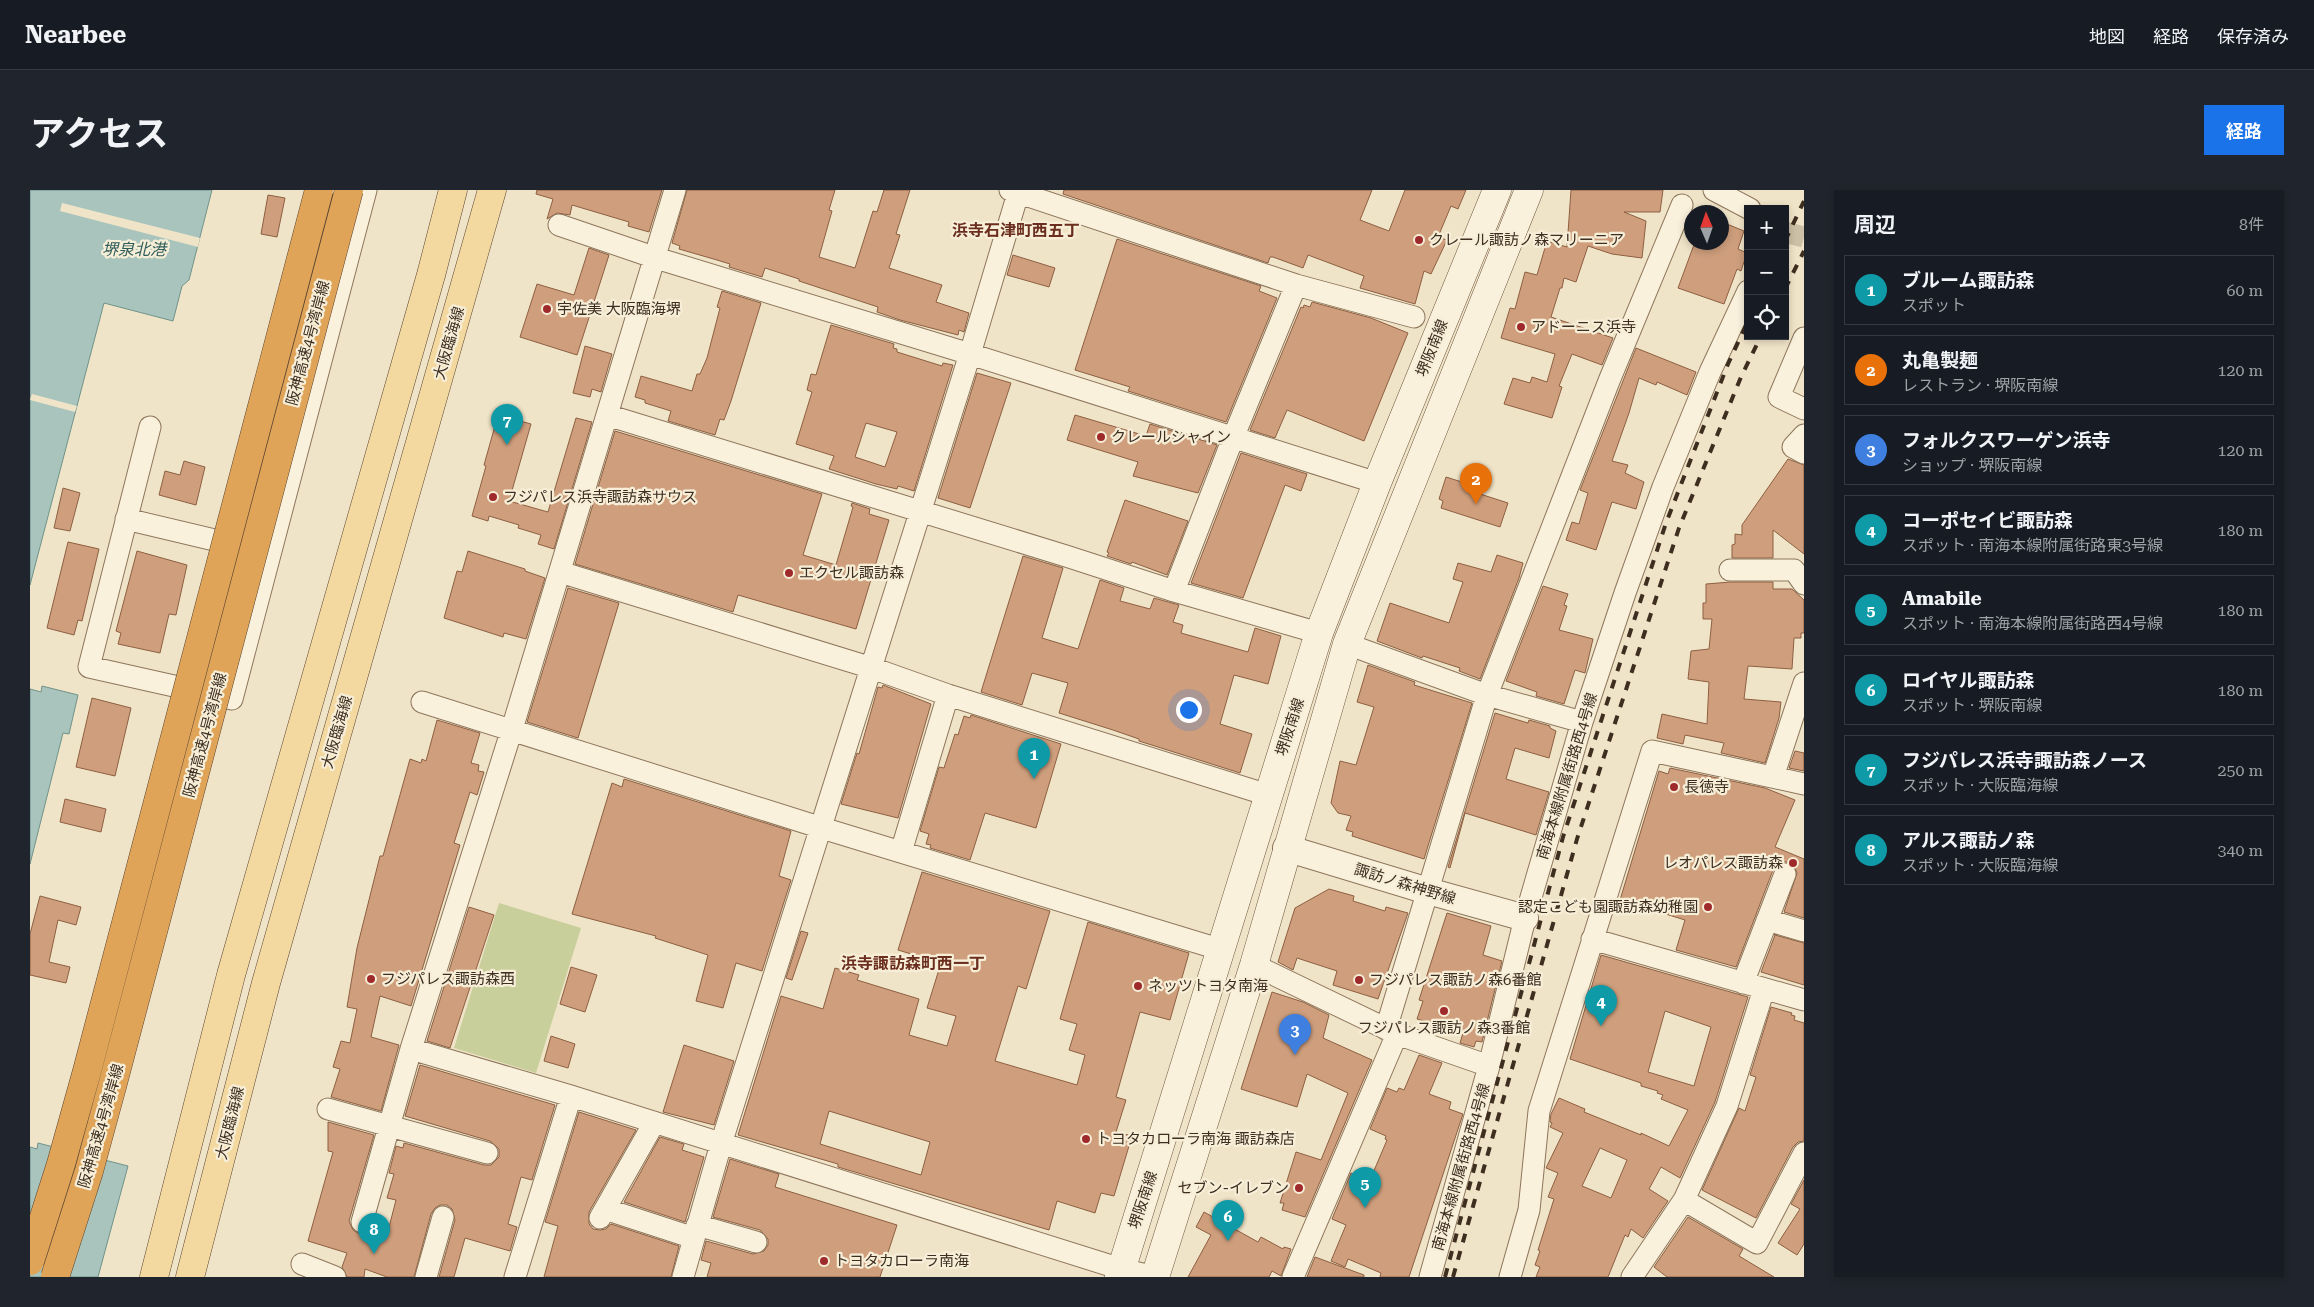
<!DOCTYPE html>
<html lang="ja">
<head>
<meta charset="utf-8">
<style>
	:root { --surface:#171b24; --page:#20242c; --text:#f1f3f6; --muted:#9ea1a6; --line:#363941; --accent:#1a73e8 }
	body { margin:0; font-family:"Roboto Serif","Noto Sans JP",serif; background:var(--page); color:var(--text) }
	.controls { position:absolute; right:15px; top:15px; display:grid; overflow:hidden; border-radius:0px; box-shadow:0 2px 8px #0003 }
	.controls button { width:45px; height:45px; display:grid; place-items:center; padding:0; border:0; border-bottom:1px solid var(--line); background:var(--surface); color:var(--text); font:25px sans-serif }
	.compass { position:absolute; left:1654px; top:15px; width:45px; height:45px; border-radius:50%; background:var(--surface); box-shadow:0 2px 8px #0003; rotate:358deg }
	.you { position:absolute; left:1158px; top:519px; width:18px; height:18px; margin:-12px; border:4px solid #fff; border-radius:50%; background:#1a73e8; box-shadow:0 0 0 8px #1a73e833 }
	.badge { display:grid; place-items:center; width:32px; height:32px; border-radius:50%; background:var(--accent); color:#fff; font-size:16px; font-weight:700 }
	.pin { position:absolute; translate:-50% -41px; filter:drop-shadow(0 1px 2px #0008) }
	.pin::after { content:''; position:absolute; top:26px; width:18px; height:15px; background:inherit; clip-path:polygon(0 0,100% 0,50% 100%) }
	.list { margin:0; padding:0; list-style:none }
	h2 { display:flex; justify-content:space-between; align-items:center; height:65px; margin:0; padding:0 20px; font-size:21px }
	h2 small { font-size:16px; font-weight:400; color:var(--muted) }
	.list li { display:grid; grid-template-columns:32px 1fr auto; gap:15px; align-items:center; box-sizing:border-box; height:70px; margin:0 10px 10px; padding:0 10px; border:1px solid var(--line); border-radius:0px }
	.list b { display:block; font-size:19px; white-space:nowrap }
	.list p { margin:0; font-size:16px; white-space:nowrap; color:var(--muted) }
	.list em { font-size:16px; font-style:normal; color:var(--muted) }
	.icon { flex:none; width:28px; height:28px; fill:none; stroke:currentColor; stroke-width:2; stroke-linecap:round; stroke-linejoin:round }
	.map { position:relative; flex:none; width:1774px; height:1087px; overflow:hidden; border-radius:0px }
	header { display:flex; align-items:center; gap:30px; box-sizing:border-box; height:70px; padding:0 25px; background:var(--surface); border-bottom:1px solid var(--line) }
	header strong { font-size:24px }
	nav { display:flex; gap:28px; margin-inline-start:auto; font-size:18px }
	.intro { display:flex; align-items:center; justify-content:space-between; box-sizing:border-box; height:120px; padding:0 30px }
	h1 { margin:0; font-size:35px }
	.button { padding:12px 22px; border-radius:0px; background:var(--accent); color:#fff; font-size:18px; font-weight:700 }
	main { display:flex; gap:30px; padding:0 30px }
	aside { flex:1; background:var(--surface); border-radius:0px; box-shadow:0 2px 8px #0003 }
	.map>svg:first-child { display:block }
	.green { fill:#c9cf9b }
	.water { fill:#a9c4bc; stroke:#6f938a }
	.pier { fill:#f0e4c8 }
	.building { fill:#cf9f7d; stroke:#8d5f41; fill-rule:evenodd }
	.lines { fill:none; stroke-linecap:round; stroke-linejoin:round }
	.minor-tunnel { stroke:#ccc0a6; stroke-width:21; stroke-dasharray:21 11; stroke-linecap:butt }
	.minor-casing { stroke:#8d765c; stroke-width:23 }
	.tertiary-casing { stroke:#8d765c; stroke-width:28 }
	.secondary-casing { stroke:#6f573f; stroke-width:29 }
	.primary-casing { stroke:#5b4430; stroke-width:29 }
	.minor { stroke:#faf1dc; stroke-width:21 }
	.tertiary { stroke:#faf1dc; stroke-width:26 }
	.secondary { stroke:#faf1dc; stroke-width:28 }
	.primary { stroke:#f3d9a0; stroke-width:28 }
	.rail { stroke:#3d2e20; stroke-width:4; stroke-dasharray:9 9; stroke-linecap:butt }
	.motorway-bridge-casing { stroke:#5b4430; stroke-width:29; stroke-linecap:butt }
	.motorway-bridge { stroke:#e0a458; stroke-width:28 }
	.poi-dot { fill:#9e2a2b; stroke:#f7eed8; stroke-width:2 }
	.labels { text-anchor:middle; stroke-width:4.5; stroke-linejoin:round; paint-order:stroke }
	.poi-label { font-size:15px; fill:#3d2e20; stroke:#f7eed8; text-anchor:start }
	.street-label { font-size:15px; fill:#3d2e20; stroke:#f7eed8 }
	.neighbourhood-label { font-size:16px; font-weight:bold; fill:#6b2e1e; stroke:#f7eed8 }
	.water-label { font-size:16px; font-style:italic; fill:#2f5d5a; stroke:#f7eed8 }
</style>
</head>
<body>
<header>
<strong>Nearbee</strong>
<nav><a>地図</a><a>経路</a><a>保存済み</a></nav>
</header>
<div class="intro"><h1>アクセス</h1><a class="button">経路</a></div>
<main>
<div class="map">
<svg width="1774" height="1087" viewBox="0 0 1774 1087">
	<rect width="100%" height="100%" fill="#f0e4c8"/>
	<path class="green" d="M469 713 551 738 506 883 424 858Z"/>
	<path class="water" d="M0 0H182L159 90 152 96 143 131 74 113 0 395Z
		M12 496 48 505 39 544 33 543 0 674V499L11 502Z
		M8 953 98 976 68 1087H0V957L7 959Z"/>
	<path class="pier" d="M32 13 170 48 168 57 30 21Z
		M2 204 47 216 45 222 0 210Z"/>
	<path class="building" d="M507 0H632L619 42 598 36 599 32 542 15 540 25 527 23 517 29 523 9 506 4Z
		M657 0H805L799 20 802 21 789 67 825 78 843 21 847 22 854 0H880L866 44 870 45 859 78 912 95 906 112 939 123 934 142 929 140 928 145 870 130 847 122 848 117 769 91V89L735 78 732 87 699 77 700 74 687 70 649 59 650 56 642 53Z
		M1034 0H1342L1330 30 1359 41 1375 0H1436L1428 19 1421 16 1408 47 1417 50 1401 84 1394 81 1385 114 1330 98 1334 86 1278 65 1273 78 1243 67H1240L1238 73 1033 4Z
		M1541 0H1633L1630 22H1594L1616 31 1612 68 1582 64 1558 56 1546 92 1534 88 1532 98H1530L1521 127 1583 148 1572 175 1542 164 1529 196 1532 197 1522 228 1474 214 1483 188 1500 193 1502 187 1517 192 1525 164 1471 148 1480 118 1485 119 1495 82 1507 85 1517 51 1537 57Z
		M238 5 255 8 247 47 231 44Z
		M1692 32 1714 41 1708 59 1717 63 1711 81 1707 79 1694 114 1648 98 1665 52H1692Z
		M1087 49 1231 96 1229 101 1247 108 1196 232 1098 201 1100 197 1045 180Z
		M559 58 579 65 547 165 490 147 507 94 544 105Z
		M983 65 1025 78 1019 97 977 85Z
		M692 101 731 113 701 211 694 230 690 229 685 245 638 231 641 221 615 213V210L605 207 611 186 662 201 667 184H670L677 168 690 118 687 117Z
		M1282 112 1341 128 1378 143 1334 251 1257 220 1245 248 1220 240 1271 117 1273 118 1274 115 1280 117Z
		M801 135 864 154 863 158 867 159V162L912 176 913 173 923 175 884 301 868 296 867 299 846 294 799 279 804 266 766 254 782 202 777 200 781 184 786 185ZM836 233 867 242 855 277 825 267Z
		M555 156 582 164 571 202 562 199 560 207 543 203Z
		M1606 158 1666 182 1657 205 1627 192 1626 195 1609 188 1599 223 1582 271 1598 275 1595 283 1614 292 1606 319 1582 312 1566 360 1536 350 1542 332 1549 334 1558 303 1550 300Z
		M947 183 981 193 940 318 908 308Z
		M470 218 485 223 483 229 501 234 479 311 518 322 546 228 562 232 524 359 508 354 511 345 488 338 489 335 459 326 458 331 442 326 456 276 454 275Z
		M1045 225 1116 246 1120 234 1187 255 1168 303 1103 286 1108 272 1037 250Z
		M585 241 792 304 773 365 806 375 823 317 821 316 822 313 840 319 839 324 859 330 826 439 708 405 703 422 545 374Z
		M1211 263 1277 284 1271 301 1255 295 1213 408 1161 393Z
		M1758 269 1774 275V364L1743 340V368H1702V355L1705 354V344L1712 345V335Z
		M154 271 175 277 166 315 129 305 135 281 150 285Z
		M1416 287 1451 298 1450 304 1478 313 1470 337 1411 318 1413 311 1409 309Z
		M33 298 50 303 40 341 24 338Z
		M1095 310 1158 331 1137 385 1102 372 1101 374 1077 366 1079 363 1077 362Z
		M38 352 69 359 52 431 48 430 44 445 17 438Z
		M107 361 157 375 146 425 139 424 130 463 88 454 91 443 86 441Z
		M438 361 495 379V381L515 388 496 449 474 443 473 447 414 428 427 381 432 382Z
		M1467 365 1493 373 1489 388 1450 489 1429 481 1430 478 1393 466 1392 468 1347 451 1360 413 1419 433 1433 392 1423 389 1428 373 1461 382Z
		M993 366 1033 378 1012 448 1048 459 1070 390 1094 398 1090 411 1120 419 1124 408 1149 415 1143 432 1153 435 1151 443 1218 462 1225 438 1251 446 1238 494 1204 485 1190 534 1222 544 1210 583 1109 551V549L1083 540 1029 523 1038 493 1002 483 992 515 951 502Z
		M1701 392H1743V399H1762L1774 410V443H1771V448H1764L1762 479 1718 476 1714 509 1751 512 1749 528 1735 573 1691 563 1694 553 1655 545 1653 554 1627 548 1632 524 1677 534 1679 492 1658 489 1661 461 1679 459 1682 429H1673V413H1676V394Z
		M1513 396 1538 404 1534 415 1537 416 1529 440 1563 449 1555 483 1545 480 1534 514 1506 506 1507 502 1476 491Z
		M538 398 589 413 548 548 497 532Z
		M1338 475 1385 492 1384 495 1442 513 1394 669 1322 646 1323 642 1316 640 1321 626 1308 623 1301 613 1310 571 1326 575 1344 517 1327 512Z
		M853 495 901 514 868 628 811 614 827 563 829 564 848 497 852 498Z
		M62 508 101 518 85 586 46 577Z
		M1465 523 1498 533 1499 530 1520 536V538L1526 541 1519 568 1485 558 1476 589 1519 602 1506 645 1435 623 1420 678 1418 677Z
		M941 525 1031 554 1006 638 955 623 940 670 900 658 901 655 896 654 899 644 890 641 909 577 914 578 925 544 928 545 934 526 940 528Z
		M407 530 450 543 441 573 449 575 448 581 454 582 447 605 440 602 424 653 430 655 381 816 350 806 341 847 369 855 351 921 301 907 310 879 303 877 311 851 320 853 327 819 317 817 327 758 350 666H353L380 569 391 573 392 569 396 571Z
		M1765 561 1774 563V581L1759 578Z
		M1640 578 1735 598 1765 610 1745 657 1774 669V728L1754 722 1767 683 1764 676 1759 672H1753L1743 680 1706 777 1646 760 1655 730 1590 710 1629 581 1638 584Z
		M594 589 761 641 749 686 761 690 732 781 706 773 693 818 666 811 678 765 625 748 626 746 542 724 582 593 592 597Z
		M35 609 76 619 71 642 30 632Z
		M892 682 1020 721 996 799 988 796 965 871 1047 895 1055 865 1039 860 1047 834 1030 829 1058 732 1159 763 1140 830 1110 822 1086 907 1096 910 1086 942 1102 946 1084 1006 1071 1003 1065 1023 1027 1011 1019 1040 808 977V974L708 945 751 806 793 819 805 778 829 785 827 790 889 809 879 845 917 856 926 826 897 818 911 773 868 760ZM799 921 900 952 891 985 790 954Z
		M1299 699 1324 706 1323 711 1355 721 1356 717 1378 723 1348 809 1303 795 1307 781 1267 768 1263 780 1248 772 1265 718Z
		M10 706 51 717 46 735 28 730 19 772 40 777 36 793 0 785V744Z
		M439 717 464 725 420 858 397 851Z
		M1417 723 1461 736 1453 765 1472 771 1452 852 1446 851 1444 857 1430 853 1433 843 1387 829 1393 811 1389 810Z
		M771 741 778 743 762 790 756 788Z
		M1745 745 1774 753V795L1731 782Z
		M1571 765 1718 807 1685 912 1650 988 1631 977 1619 999 1638 1011 1613 1048 1601 1039 1598 1047 1595 1045 1578 1087H1506L1510 1077 1505 1075 1510 1061 1508 1060 1524 1009 1518 1007 1528 983 1516 978 1533 943 1520 937 1522 933 1520 932 1521 924 1529 908 1555 919 1554 922 1611 945V943L1639 956 1658 920 1631 909 1633 905 1627 903 1628 901 1611 896V893L1540 869ZM1635 821 1681 837 1664 896 1618 882ZM1570 958 1597 970 1581 1008 1552 996Z
		M541 777 567 785 555 822 530 814Z
		M1242 802 1273 812 1299 825 1293 848 1342 870 1275 1027 1252 1020 1254 1013H1250L1266 962 1291 970 1318 903 1277 884 1267 917 1211 899Z
		M1741 817 1762 823 1761 825 1765 826 1764 830 1774 833V951L1768 952 1763 957 1726 1028 1672 1000 1709 918 1715 921 1726 887 1720 885Z
		M521 846 545 854 538 878 514 871Z
		M654 855 704 871 684 935 633 922Z
		M1389 865 1412 873 1399 904 1421 912 1419 919 1433 924 1379 1087H1350L1351 1083 1318 1069 1315 1077 1301 1071 1316 1035 1302 1029 1321 983 1340 990 1357 950 1355 949 1356 946 1340 939 1357 898 1367 902 1369 898 1374 900Z
		M390 875 525 915 502 990 491 987 478 1034 487 1037 480 1061 435 1048 424 1087H409L425 1030 422 1019 417 1015H410L405 1018 401 1024 384 1087H357L335 1079 334 1087H317L312 1077 317 1063 278 1051 303 962 298 961V932L344 945 319 1031 323 1040 329 1044H336L342 1039 357 1045 366 1010 357 1008 364 984 359 983 366 956 373 958 374 953 454 975H461L469 967V959L460 951 375 926Z
		M549 922 606 940 559 1022V1034L563 1039 570 1040 576 1039 581 1034 649 1056 641 1087H514L528 1036 515 1032Z
		M630 947 654 954 652 960 674 967 655 1032 594 1012Z
		M700 969 749 984 745 997 867 1035 850 1087H677L681 1073 671 1070 676 1051 723 1064 734 1061 738 1055V1049L730 1040 683 1027Z
		M1774 990V1054L1767 1065 1748 1053 1770 1019 1761 1014Z
		M1174 1022 1228 1052 1231 1047 1253 1059 1254 1057 1261 1059 1251 1086 1242 1081 1239 1087H1158L1181 1045 1166 1037Z
		M1658 1027 1713 1059 1709 1066 1744 1087H1637L1624 1077Z
		M1285 1067 1334 1085V1087H1277Z"/>
	<g class="lines">
		<path class="minor-tunnel" d="M1755 42 1774 47"/>
		<defs>
			<path id="minor" d="M980 0 1266 95 1384 127
				M1684 0 1720 19
				M529 35 626 68 940 164 1347 293
				M1774 148 1749 207 1774 219
				M577 225 1036 366 1144 401 1289 443
				M120 237 59 477 202 509 336 0
				M1774 245 1763 257 1774 263
				M96 329 239 363
				M1700 380H1764L1774 394
				M530 382 842 478 918 505 871 662
				M1144 401 1203 248 1266 95
				M1317 454 1457 505 1552 532
				M918 505 1238 605
				M392 512 792 638 1192 760
				M1743 587 1774 493
				M1737 730 1774 741
				M1562 749 1774 810
				M1224 775 1367 844 1459 876
				M1713 793 1755 684
				M1356 839 1457 505 1579 191 1652 15
				M381 859 541 906 1091 1079 1125 1087
				M298 919 457 963
				M1654 1010 1727 1053 1774 963
				M575 1019 664 1048
				M570 1028 624 933
				M332 1032 381 859 482 539 645 0
				M667 1035 726 1052
				M272 1074 305 1087
				M396 1087 413 1027
				M485 1087 541 906
				M653 1087 691 954 940 164 989 0
				M1263 1087 1367 844
				M1400 1087 1459 876 1495 728 1552 532 1595 403 1633 297 1680 182 1718 101
				M1480 1087 1499 1020 1509 921 1622 561 1774 594
				M1602 1087 1654 1010 1697 916 1734 799"/>
			<path id="tertiary" d="M1256 658 1398 701 1495 728"/>
			<path id="secondary" d="M1089 1087 1289 443 1347 293 1467 0
				M1125 1087 1224 775 1317 454 1499 0"/>
			<path id="primary" d="M124 1087 201 785 401 85 423 0
				M160 1087 236 793 462 0"/>
		</defs>
		<use href="#minor" class="minor-casing"/>
		<use href="#tertiary" class="tertiary-casing"/>
		<use href="#secondary" class="secondary-casing"/>
		<use href="#primary" class="primary-casing"/>
		<use href="#minor" class="minor"/>
		<use href="#tertiary" class="tertiary"/>
		<use href="#secondary" class="secondary"/>
		<use href="#primary" class="primary"/>
		<path class="rail" d="M1755 51 1774 11
			M1755 99 1774 61
			M1415 1087 1533 647 1636 333 1698 174 1718 131
			M1423 1087 1547 649 1649 338 1711 187 1731 146"/>
		<defs>
			<path id="motorway-bridge" d="M0 1071 31 974 57 881 289 0
				M25 1087 59 981 83 893 319 0"/>
		</defs>
		<use href="#motorway-bridge" class="motorway-bridge-casing"/>
		<use href="#motorway-bridge" class="motorway-bridge"/>
	</g>
	<g class="poi-dot">
		<circle cx="1389" cy="50" r="5"/>
		<circle cx="517" cy="119" r="5"/>
		<circle cx="1491" cy="137" r="5"/>
		<circle cx="1071" cy="247" r="5"/>
		<circle cx="463" cy="307" r="5"/>
		<circle cx="759" cy="383" r="5"/>
		<circle cx="1644" cy="597" r="5"/>
		<circle cx="1763" cy="673" r="5"/>
		<circle cx="1678" cy="717" r="5"/>
		<circle cx="341" cy="789" r="5"/>
		<circle cx="1329" cy="790" r="5"/>
		<circle cx="1108" cy="796" r="5"/>
		<circle cx="1414" cy="821" r="5"/>
		<circle cx="1056" cy="949" r="5"/>
		<circle cx="1269" cy="998" r="5"/>
		<circle cx="794" cy="1071" r="5"/>
	</g>
	<g class="labels">
		<g class="poi-label">
			<text x="1399" y="55">クレール諏訪ノ森マリーニア</text>
			<text x="527" y="124">宇佐美 大阪臨海堺</text>
			<text x="1501" y="142">アドーニス浜寺</text>
			<text x="1081" y="252">クレールシャイン</text>
			<text x="473" y="312">フジパレス浜寺諏訪森サウス</text>
			<text x="769" y="388">エクセル諏訪森</text>
			<text x="1654" y="602">長徳寺</text>
			<text x="1753" y="678" text-anchor="end">レオパレス諏訪森</text>
			<text x="1668" y="722" text-anchor="end">認定こども園諏訪森幼稚園</text>
			<text x="351" y="794">フジパレス諏訪森西</text>
			<text x="1339" y="795">フジパレス諏訪ノ森6番館</text>
			<text x="1118" y="801">ネッツトヨタ南海</text>
			<text x="1414" y="843" text-anchor="middle">フジパレス諏訪ノ森3番館</text>
			<text x="1066" y="954">トヨタカローラ南海 諏訪森店</text>
			<text x="1259" y="1003" text-anchor="end">セブン-イレブン</text>
			<text x="804" y="1076">トヨタカローラ南海</text>
		</g>
		<g class="street-label">
			<text transform="translate(278 153) rotate(-75)" y="5">阪神高速4号湾岸線</text>
			<text transform="translate(419 153) rotate(-74)" y="5">大阪臨海線</text>
			<text transform="translate(1402 158) rotate(-68)" y="5">堺阪南線</text>
			<text transform="translate(1260 537) rotate(-72)" y="5">堺阪南線</text>
			<text transform="translate(307 542) rotate(-74)" y="5">大阪臨海線</text>
			<text transform="translate(175 545) rotate(-75)" y="5">阪神高速4号湾岸線</text>
			<text transform="translate(1537 586) rotate(-73)" y="5">南海本線附属街路西4号線</text>
			<text transform="translate(1375 694) rotate(17)" y="5">諏訪ノ森神野線</text>
			<text transform="translate(200 933) rotate(-76)" y="5">大阪臨海線</text>
			<text transform="translate(71 936) rotate(-74)" y="5">阪神高速4号湾岸線</text>
			<text transform="translate(1431 977) rotate(-74)" y="5">南海本線附属街路西4号線</text>
			<text transform="translate(1113 1010) rotate(-72)" y="5">堺阪南線</text>
		</g>
		<g class="neighbourhood-label">
			<text x="986" y="46">浜寺石津町西五丁</text>
			<text x="883" y="779">浜寺諏訪森町西一丁</text>
		</g>
		<g class="water-label">
			<text x="104" y="65">堺泉北港</text>
		</g>
	</g>
</svg>
<div class="controls">
<button>+</button>
<button>−</button>
<button><svg class="icon" aria-label="locate" viewBox="0 0 24 24"><circle cx="12" cy="12" r="6"/><path d="M12 2v4M12 18v4M2 12h4M18 12h4"/></svg></button>
</div>
<svg class="compass" viewBox="-18 -18 36 36"><path d="M0-13l5 13h-10z" fill="#e53935"/><path d="M0 13l5-13h-10z" fill="#9ea1a6"/></svg>
<div class="you"></div>
<div class="pin badge" style="left:1004px;top:589px;background:#0f9aa8">1</div>
<div class="pin badge" style="left:1446px;top:314px;background:#e8710a">2</div>
<div class="pin badge" style="left:1265px;top:865px;background:#3f7fe0">3</div>
<div class="pin badge" style="left:1571px;top:836px;background:#0f9aa8">4</div>
<div class="pin badge" style="left:1335px;top:1018px;background:#0f9aa8">5</div>
<div class="pin badge" style="left:1198px;top:1051px;background:#0f9aa8">6</div>
<div class="pin badge" style="left:477px;top:255px;background:#0f9aa8">7</div>
<div class="pin badge" style="left:344px;top:1064px;background:#0f9aa8">8</div>
</div>
<aside>
<h2>周辺<small>8件</small></h2>
<ul class="list">
<li><span class="badge" style="background:#0f9aa8">1</span><div><b>ブルーム諏訪森</b><p>スポット</p></div><em>60 m</em></li>
<li><span class="badge" style="background:#e8710a">2</span><div><b>丸亀製麺</b><p>レストラン · 堺阪南線</p></div><em>120 m</em></li>
<li><span class="badge" style="background:#3f7fe0">3</span><div><b>フォルクスワーゲン浜寺</b><p>ショップ · 堺阪南線</p></div><em>120 m</em></li>
<li><span class="badge" style="background:#0f9aa8">4</span><div><b>コーポセイビ諏訪森</b><p>スポット · 南海本線附属街路東3号線</p></div><em>180 m</em></li>
<li><span class="badge" style="background:#0f9aa8">5</span><div><b>Amabile</b><p>スポット · 南海本線附属街路西4号線</p></div><em>180 m</em></li>
<li><span class="badge" style="background:#0f9aa8">6</span><div><b>ロイヤル諏訪森</b><p>スポット · 堺阪南線</p></div><em>180 m</em></li>
<li><span class="badge" style="background:#0f9aa8">7</span><div><b>フジパレス浜寺諏訪森ノース</b><p>スポット · 大阪臨海線</p></div><em>250 m</em></li>
<li><span class="badge" style="background:#0f9aa8">8</span><div><b>アルス諏訪ノ森</b><p>スポット · 大阪臨海線</p></div><em>340 m</em></li>
</ul>
</aside>
</main>
</body>
</html>
